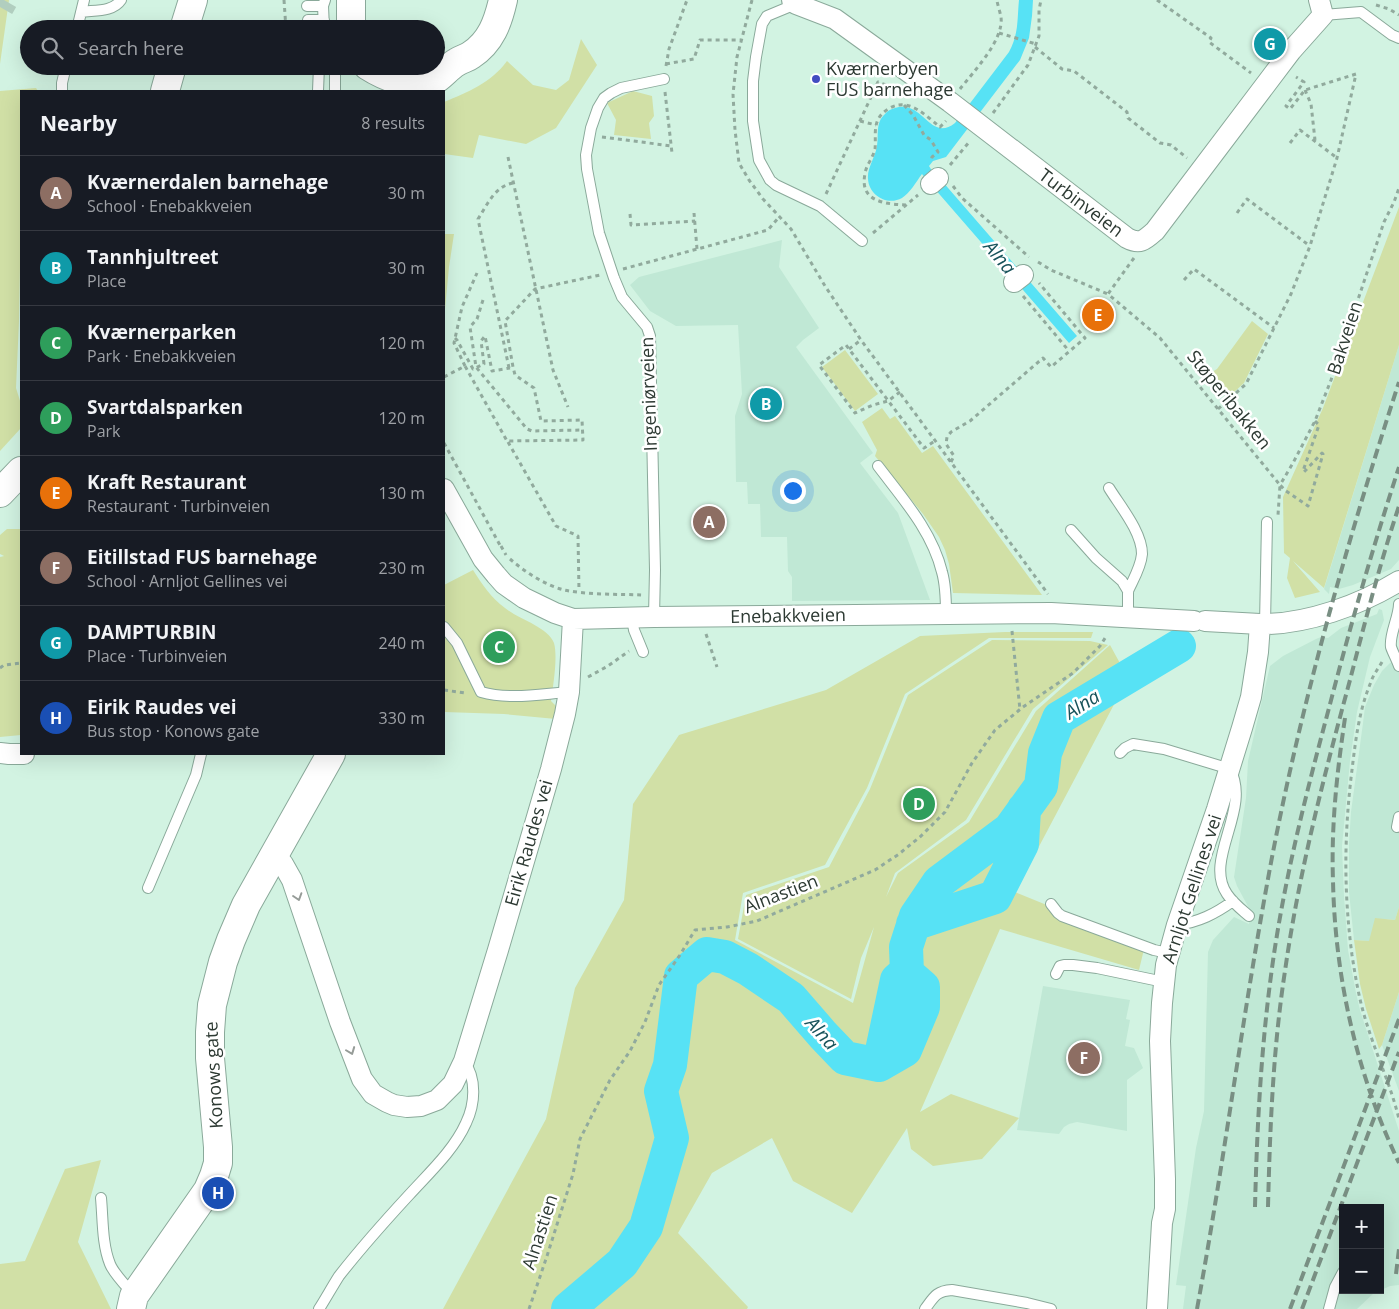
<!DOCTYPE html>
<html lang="en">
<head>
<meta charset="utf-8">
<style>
	:root { --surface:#171b24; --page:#242831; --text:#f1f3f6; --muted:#9ea1a6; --line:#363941; --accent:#ea580c }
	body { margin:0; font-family:"Open Sans",sans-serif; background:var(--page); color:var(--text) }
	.controls { position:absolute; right:15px; bottom:15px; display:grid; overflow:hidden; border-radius:0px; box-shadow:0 5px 20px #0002 }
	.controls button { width:45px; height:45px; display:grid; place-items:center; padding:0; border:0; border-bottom:1px solid var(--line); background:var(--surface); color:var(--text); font:25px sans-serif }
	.you { position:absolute; left:792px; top:490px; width:18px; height:18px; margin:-12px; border:4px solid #fff; border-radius:50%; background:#1a73e8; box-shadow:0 0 0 8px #1a73e833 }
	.badge { display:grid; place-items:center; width:32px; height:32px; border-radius:50%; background:var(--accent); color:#fff; font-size:16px; font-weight:700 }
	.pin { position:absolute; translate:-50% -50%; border:2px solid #fff; box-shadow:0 1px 5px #0006 }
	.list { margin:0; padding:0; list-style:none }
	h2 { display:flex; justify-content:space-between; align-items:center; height:65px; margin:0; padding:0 20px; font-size:21px }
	h2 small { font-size:16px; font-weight:400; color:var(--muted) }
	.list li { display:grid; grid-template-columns:32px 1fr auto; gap:15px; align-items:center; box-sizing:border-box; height:75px; padding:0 20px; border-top:1px solid var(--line) }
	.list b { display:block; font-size:19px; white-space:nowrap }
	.list p { margin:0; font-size:16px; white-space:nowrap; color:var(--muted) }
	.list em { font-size:16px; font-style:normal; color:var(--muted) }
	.icon { flex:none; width:28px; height:28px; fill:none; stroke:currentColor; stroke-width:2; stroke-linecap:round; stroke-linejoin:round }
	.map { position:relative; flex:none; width:1399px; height:1309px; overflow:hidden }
	.search { position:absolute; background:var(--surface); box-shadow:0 5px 20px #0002; left:20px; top:20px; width:425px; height:55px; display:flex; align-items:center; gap:12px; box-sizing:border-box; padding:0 18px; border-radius:28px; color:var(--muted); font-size:19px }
	.panel { position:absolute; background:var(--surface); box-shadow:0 5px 20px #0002; left:20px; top:90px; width:425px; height:665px; border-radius:0px }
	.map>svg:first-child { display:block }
	.built { fill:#c0e8d5; fill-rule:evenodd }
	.green { fill:#d1e0a6 }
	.water { fill:#57e2f5 }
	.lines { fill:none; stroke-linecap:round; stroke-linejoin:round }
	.river { stroke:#57e2f5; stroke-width:34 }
	.highway-tunnel { stroke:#b1cebf; stroke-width:28; stroke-dasharray:28 14; stroke-linecap:butt }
	.lane-casing { stroke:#8aa99a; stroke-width:12 }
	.street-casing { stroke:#8aa99a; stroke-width:22 }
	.secondary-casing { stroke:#8aa99a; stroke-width:30 }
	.path { stroke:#91aa9d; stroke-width:3; stroke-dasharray:4 4; stroke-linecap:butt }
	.lane { stroke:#fff; stroke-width:10 }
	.street { stroke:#fff; stroke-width:20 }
	.secondary { stroke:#fff; stroke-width:28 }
	.rail { stroke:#798f83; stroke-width:4; stroke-dasharray:10 5; stroke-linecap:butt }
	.oneway { stroke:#969c98 }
	.poi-dot { fill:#424cc1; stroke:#fff; stroke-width:2 }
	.labels { text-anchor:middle; stroke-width:5; stroke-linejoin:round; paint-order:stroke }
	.poi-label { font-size:18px; fill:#2c3932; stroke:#fff; text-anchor:start }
	.street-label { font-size:18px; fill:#2c3932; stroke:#fff }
	.water-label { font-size:19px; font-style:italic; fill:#18535b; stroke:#fff }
</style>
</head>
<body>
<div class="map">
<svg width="1399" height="1309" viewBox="0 0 1399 1309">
	<rect width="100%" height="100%" fill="#d2f3e2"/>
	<path class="built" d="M782 240 779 267 819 328 803 340 796 347 873 453 860 463 898 513 930 600 792 601V577L788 571 787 537H761L760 504H748L747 482H736L735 416 742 394 738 325 676 326 650 311 630 285 639 277Z
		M1399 345V560L1391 569 1353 585 1339 589 1330 587 1329 594 1324 589Z
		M1379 609 1382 610 1384 620 1370 657 1357 712 1350 761 1342 846 1344 896 1348 950 1356 993 1360 1010 1399 1131V1285L1390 1286 1374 1293 1357 1309H1183L1186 1286 1176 1285 1196 1148 1204 1111 1208 952 1213 940 1234 917 1249 924 1251 912 1237 886 1234 877 1246 798 1248 761 1270 666 1283 656 1316 639 1321 637 1328 638 1341 628 1377 614ZM1343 1208H1380V1290H1343Z
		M1399 661V907L1395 920 1385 919 1369 941 1354 940 1349 892V844L1351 812 1363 723 1365 707 1374 685 1382 671 1390 663Z
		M1043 986 1130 1000 1126 1019 1130 1020 1125 1046 1134 1048 1143 1068 1127 1080V1131L1077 1122 1069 1124 1064 1127 1059 1134 1017 1130Z
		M1399 992V1091L1382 1045Z"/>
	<path class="green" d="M0 0H9L0 64Z
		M581 39 597 65 556 128 526 144 479 135 473 158 444 154V102C468 92 491 83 507 61L533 85 556 90 569 80Z
		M36 88 38 91H21V215L19 321 16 388 21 404V428L0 451V91Z
		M633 91 652 96 654 116 649 123 651 139 614 135 616 120 607 103Z
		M1399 207V345L1324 588 1293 561 1320 592 1295 598 1287 578 1290 558 1284 553 1283 497 1323 408Z
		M444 234H454L449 267 444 320Z
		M1252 321 1268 334 1244 383 1231 395 1212 372 1217 369Z
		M845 350 878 394 855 411 822 367Z
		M882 408 890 419 895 416 922 453 933 446 1042 595 953 593 949 564 945 550 939 537 923 514 875 456 877 450 862 422Z
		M7 529H21V735L0 737V557L4 556 0 554V535Z
		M473 570C482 584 491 598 505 608 518 619 548 627 554 643 558 657 553 686 551 701L558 708 556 719 504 714 444 712V585Z
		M1005 632H1093L1091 638H989L905 694 867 788 825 865 743 893 735 940 853 1003 874 927 861 958 851 999 738 939 746 895 829 867 870 789 908 695 992 640 1090 641 1108 645 1033 709 966 820 895 873 886 897 898 873 969 822 1036 711 1110 645 1128 678 1015 892 1145 945 1139 970 1000 929 920 1112 951 1094 1019 1118 982 1159 933 1166 911 1149 907 1128 852 1213 793 1181 772 1138 712 1173 678 1233 748 1307 747 1309H443L546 1119 575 988 624 900 633 804 679 735 826 690 920 636Z
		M1399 907V992L1382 1045 1379 1049 1366 1009 1360 984 1354 940 1369 941 1375 918 1395 920Z
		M101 1160 78 1242 111 1309H0V1264L25 1261 65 1169Z"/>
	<path class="water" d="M1019 0H1033L1032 16 1029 38 1020 60 946 157 933 161 929 166 934 174 927 180 922 174C916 182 910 193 902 198 888 206 869 196 868 179 867 168 875 158 877 146 879 135 875 123 885 114 887 111 891 109 895 108 923 99 930 143 955 123L1009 52C1019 33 1017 20 1019 0Z
		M942 181 1021 272 1013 279 934 188Z
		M1025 276 1077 336 1069 343 1017 283Z"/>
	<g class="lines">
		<path class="river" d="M913 924 995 897 1022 844 1024 809
			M879 1065 897 980 907 971
			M568 1309 622 1263 646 1227 672 1138 661 1091 670 1065 681 976 707 954 725 957 748 969 791 998 823 1035 845 1058 879 1065 905 1050 923 1007V987L907 973 906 947 916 916 939 882 1010 829 1041 786 1045 753 1059 718 1179 646"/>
		<path class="highway-tunnel" d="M0 7 4 0"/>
		<defs>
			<path id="lane" d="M796 4 767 16 762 24 756 57 753 81V121L759 160 770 180 776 185 820 206 862 241
				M307 6H323
				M81 12C95 10 113 12 121 0
				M1323 15 1361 12 1392 35 1399 38
				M308 20H324
				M77 29 84 0
				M324 29 323 6 325 0
				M62 91V83L66 66
				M318 91 319 66
				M335 91V66
				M878 466C903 499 932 531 942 572 946 586 946 600 946 614
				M1109 488C1120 506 1142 532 1142 554 1141 567 1133 580 1128 591
				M1071 530 1096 558 1122 581 1128 591V617
				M1399 604C1399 617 1389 635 1391 647 1393 653 1397 660 1399 666
				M654 617 655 570 650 336 647 327 622 297 614 278 599 233 587 169 586 155 591 128 598 108 604 98 611 93 621 88 664 79
				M632 618 634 630 643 652
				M1265 624 1267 522
				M444 627 457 643 481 692C510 700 540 694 569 692
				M1120 753 1125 748 1133 744 1164 749 1230 769C1252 810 1203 859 1227 894 1233 903 1241 909 1249 916
				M1397 827 1399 817
				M148 888 196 775 201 754
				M1051 904 1058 913 1062 916 1154 950 1168 953
				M1177 925C1199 922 1215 914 1233 901
				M1056 974 1060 966 1064 965H1073L1097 968 1164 982
				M101 1198C103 1220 102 1244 110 1264 114 1274 127 1287 134 1295
				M319 1309C326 1298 332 1287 339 1276 361 1248 385 1221 409 1195 429 1173 454 1150 466 1123 475 1104 477 1079 464 1061
				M925 1309C934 1297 936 1291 952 1290L1027 1303 1051 1309
				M1329 1309 1335 1287 1343 1272"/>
			<path id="street" d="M792 0 796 4 835 19 950 102 1127 238C1140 245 1145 240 1155 231L1291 51 1323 15 1319 0
				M931 184 938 178
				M1014 282 1023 275
				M444 489 483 559 496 575 504 584 524 598 555 613 573 619 654 617 1051 613 1194 621
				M1259 624C1306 625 1360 605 1399 581
				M0 753 9 754H24
				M275 855 283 864 292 880 340 1022 362 1079 373 1094 387 1102 394 1105 407 1107 421 1106 437 1100 453 1084 464 1061 498 950 551 769 565 714 569 692 573 619
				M1157 1309 1162 1223 1165 1209V1179L1160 1041 1162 1003 1166 965 1177 925 1217 809 1242 728 1251 697 1258 652 1260 624 1205 621"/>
			<path id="secondary" d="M351 0V29
				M184 29 193 0
				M368 66C382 75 417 91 433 81 442 76 448 67 457 62 462 59 467 58 471 55 491 42 498 22 503 0
				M165 91 172 66
				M0 493 21 471
				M131 1309 134 1296 208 1190 214 1176 218 1163V1147L210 1058V1032L212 1005 223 962 231 940 246 905 331 754"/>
		</defs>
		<use href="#lane" class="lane-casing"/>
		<use href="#street" class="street-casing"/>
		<use href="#secondary" class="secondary-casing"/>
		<path class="path" d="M284 0 286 29
			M752 0 737 57 733 94 735 130 739 163 749 180 763 199 791 229 825 286 861 340 1048 594
			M1157 0 1211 38 1209 42 1251 73
			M1376 5 1389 9 1399 15
			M999 33 1036 44
			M1035 47 1062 69 1074 71 1127 112 1128 118 1160 143 1171 145 1187 158
			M666 64 694 59 700 40H741
			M666 66 669 49 687 0
			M960 89C974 71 1004 40 1001 17 1000 12 998 6 997 1L998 0
			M1305 90 1311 104 1315 140
			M665 92 672 153
			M904 105 913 115 924 135 931 140 938 152 932 157 931 161
			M993 113 1028 65 1039 36V10L1041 0
			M860 121 876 125
			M602 137 672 146
			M1290 143 1300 130 1337 158
			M508 157 553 370 568 407
			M950 165 970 141
			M953 186 962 198 1029 257
			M826 194 878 82 897 89
			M906 205C886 204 859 202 865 174 866 165 873 158 875 149 876 140 874 131 877 122 879 116 884 111 890 108 909 97 926 116 940 127L946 121
			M694 213 697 249
			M1237 213 1247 199 1310 246
			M630 214 631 225 695 221
			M873 233 918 195
			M1134 258 1108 294 1160 338 1280 485 1278 515
			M1038 262 1051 270 1108 294
			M623 269 768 230 779 217
			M1184 280 1194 269 1274 328
			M1023 296 1069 351
			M483 300 477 319 470 327 476 367 527 429 532 431 582 430
			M455 338 457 340 473 369 484 364 481 341 485 336 492 371 510 368
			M849 349 861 340
			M465 366 454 343 462 307 477 273
			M509 368 478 219C487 205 495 186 513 183
			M444 377 465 366 507 441 583 440 582 420 541 421 534 388 515 375 513 367 505 321 535 289 600 275
			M900 392 888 401 873 405 855 413 819 365 846 345 849 349 924 448 935 441
			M1218 409 1246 384 1291 294 1310 246 1337 158 1356 74 1305 90 1290 109 1286 106 1304 82 1296 77
			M1315 421 1319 425 1303 471 1304 472 1322 453 1323 454 1308 506 1286 491 1280 485 1293 463 1315 421 1331 380 1384 222 1394 202 1399 188
			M508 442 556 526 578 536 579 591
			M444 443 501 547
			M951 462 954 456 946 444 947 437 951 432 970 421 1043 358 1051 367 1085 338 1039 283
			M501 546 506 555
			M510 559C525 572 545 585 564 590 588 595 618 594 642 595
			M1012 631 1020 710
			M706 634 717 667
			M1382 662C1378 669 1373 675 1371 682 1358 712 1355 746 1351 778 1344 839 1344 895 1352 955 1355 974 1358 993 1363 1011 1373 1048 1390 1082 1399 1119
			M0 668 4 665 21 663
			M588 677 608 666 629 651
			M444 690 465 693
			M529 1309 547 1256 573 1174 580 1139 610 1080 630 1051 645 1022 659 985 680 955 695 930 727 927 757 921 875 870 899 854 921 836 945 812 972 763 995 730 1023 707 1073 673 1100 646 1107 635"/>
		<use href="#lane" class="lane"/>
		<use href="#street" class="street"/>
		<use href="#secondary" class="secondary"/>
		<path class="rail" d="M1345 718C1337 772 1331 826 1333 881 1335 978 1357 1075 1399 1163
			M1255 1207C1257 1127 1261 1048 1272 968 1284 880 1306 794 1329 708 1350 627 1373 547 1399 467
			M1268 1207C1270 1128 1273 1049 1285 971 1299 872 1324 776 1350 680 1365 622 1380 563 1399 506
			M1396 1274 1399 1249
			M1197 1309C1225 1157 1244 1004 1273 852 1304 693 1349 536 1399 382
			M1290 1309 1399 1019
			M1302 1309 1399 1052"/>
	</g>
	<defs><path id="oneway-chevron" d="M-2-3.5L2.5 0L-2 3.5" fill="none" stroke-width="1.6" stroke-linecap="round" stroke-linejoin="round" transform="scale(1.25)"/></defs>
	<g class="oneway">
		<use href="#oneway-chevron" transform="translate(298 897) rotate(72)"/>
		<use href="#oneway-chevron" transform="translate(351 1051) rotate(69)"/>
	</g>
	<circle class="poi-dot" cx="816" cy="79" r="5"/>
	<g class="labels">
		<g class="poi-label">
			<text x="826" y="75">Kværnerbyen<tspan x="826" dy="21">FUS barnehage</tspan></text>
		</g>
		<g class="street-label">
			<text transform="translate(1081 203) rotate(37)" y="6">Turbinveien</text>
			<text transform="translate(1345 338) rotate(-72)" y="6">Bakveien</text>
			<text transform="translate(649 394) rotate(-92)" y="6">Ingeniørveien</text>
			<text transform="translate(1229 400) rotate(51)" y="6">Støperibakken</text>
			<text transform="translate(788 616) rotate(-1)" y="6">Enebakkveien</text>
			<text transform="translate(529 843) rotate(-74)" y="6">Eirik Raudes vei</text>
			<text transform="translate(1192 889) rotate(-72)" y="6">Arnljot Gellines vei</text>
			<text transform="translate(781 894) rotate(-21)" y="6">Alnastien</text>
			<text transform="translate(214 1075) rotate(-93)" y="6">Konows gate</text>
			<text transform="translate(540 1232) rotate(-72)" y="6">Alnastien</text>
		</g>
		<g class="water-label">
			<text transform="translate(1000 257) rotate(50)" y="7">Alna</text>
			<text transform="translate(1082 704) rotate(-32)" y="7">Alna</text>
			<text transform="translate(822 1033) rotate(48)" y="7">Alna</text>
		</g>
	</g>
</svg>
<div class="controls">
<button>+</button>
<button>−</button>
</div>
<div class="you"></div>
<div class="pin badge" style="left:709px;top:522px;background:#8d6e63">A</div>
<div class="pin badge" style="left:766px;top:404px;background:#0f9aa8">B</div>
<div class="pin badge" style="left:499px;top:647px;background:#2e9e5b">C</div>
<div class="pin badge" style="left:919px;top:804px;background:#2e9e5b">D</div>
<div class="pin badge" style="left:1098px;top:315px;background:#e8710a">E</div>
<div class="pin badge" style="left:1084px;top:1058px;background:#8d6e63">F</div>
<div class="pin badge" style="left:1270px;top:44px;background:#0f9aa8">G</div>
<div class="pin badge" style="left:218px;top:1193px;background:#1a4fb4">H</div>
<div class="search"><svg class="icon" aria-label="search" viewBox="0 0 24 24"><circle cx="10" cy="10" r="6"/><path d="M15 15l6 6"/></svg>Search here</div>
<section class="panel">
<h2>Nearby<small>8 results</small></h2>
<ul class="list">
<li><span class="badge" style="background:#8d6e63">A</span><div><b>Kværnerdalen barnehage</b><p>School · Enebakkveien</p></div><em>30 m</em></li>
<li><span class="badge" style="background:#0f9aa8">B</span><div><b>Tannhjultreet</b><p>Place</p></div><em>30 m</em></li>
<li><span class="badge" style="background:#2e9e5b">C</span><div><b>Kværnerparken</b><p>Park · Enebakkveien</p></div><em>120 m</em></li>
<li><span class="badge" style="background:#2e9e5b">D</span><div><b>Svartdalsparken</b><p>Park</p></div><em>120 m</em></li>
<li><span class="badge" style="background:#e8710a">E</span><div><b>Kraft Restaurant</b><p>Restaurant · Turbinveien</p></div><em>130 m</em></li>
<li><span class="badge" style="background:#8d6e63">F</span><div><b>Eitillstad FUS barnehage</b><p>School · Arnljot Gellines vei</p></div><em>230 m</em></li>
<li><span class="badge" style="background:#0f9aa8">G</span><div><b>DAMPTURBIN</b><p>Place · Turbinveien</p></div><em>240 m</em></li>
<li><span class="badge" style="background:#1a4fb4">H</span><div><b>Eirik Raudes vei</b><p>Bus stop · Konows gate</p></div><em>330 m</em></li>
</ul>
</section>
</div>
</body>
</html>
